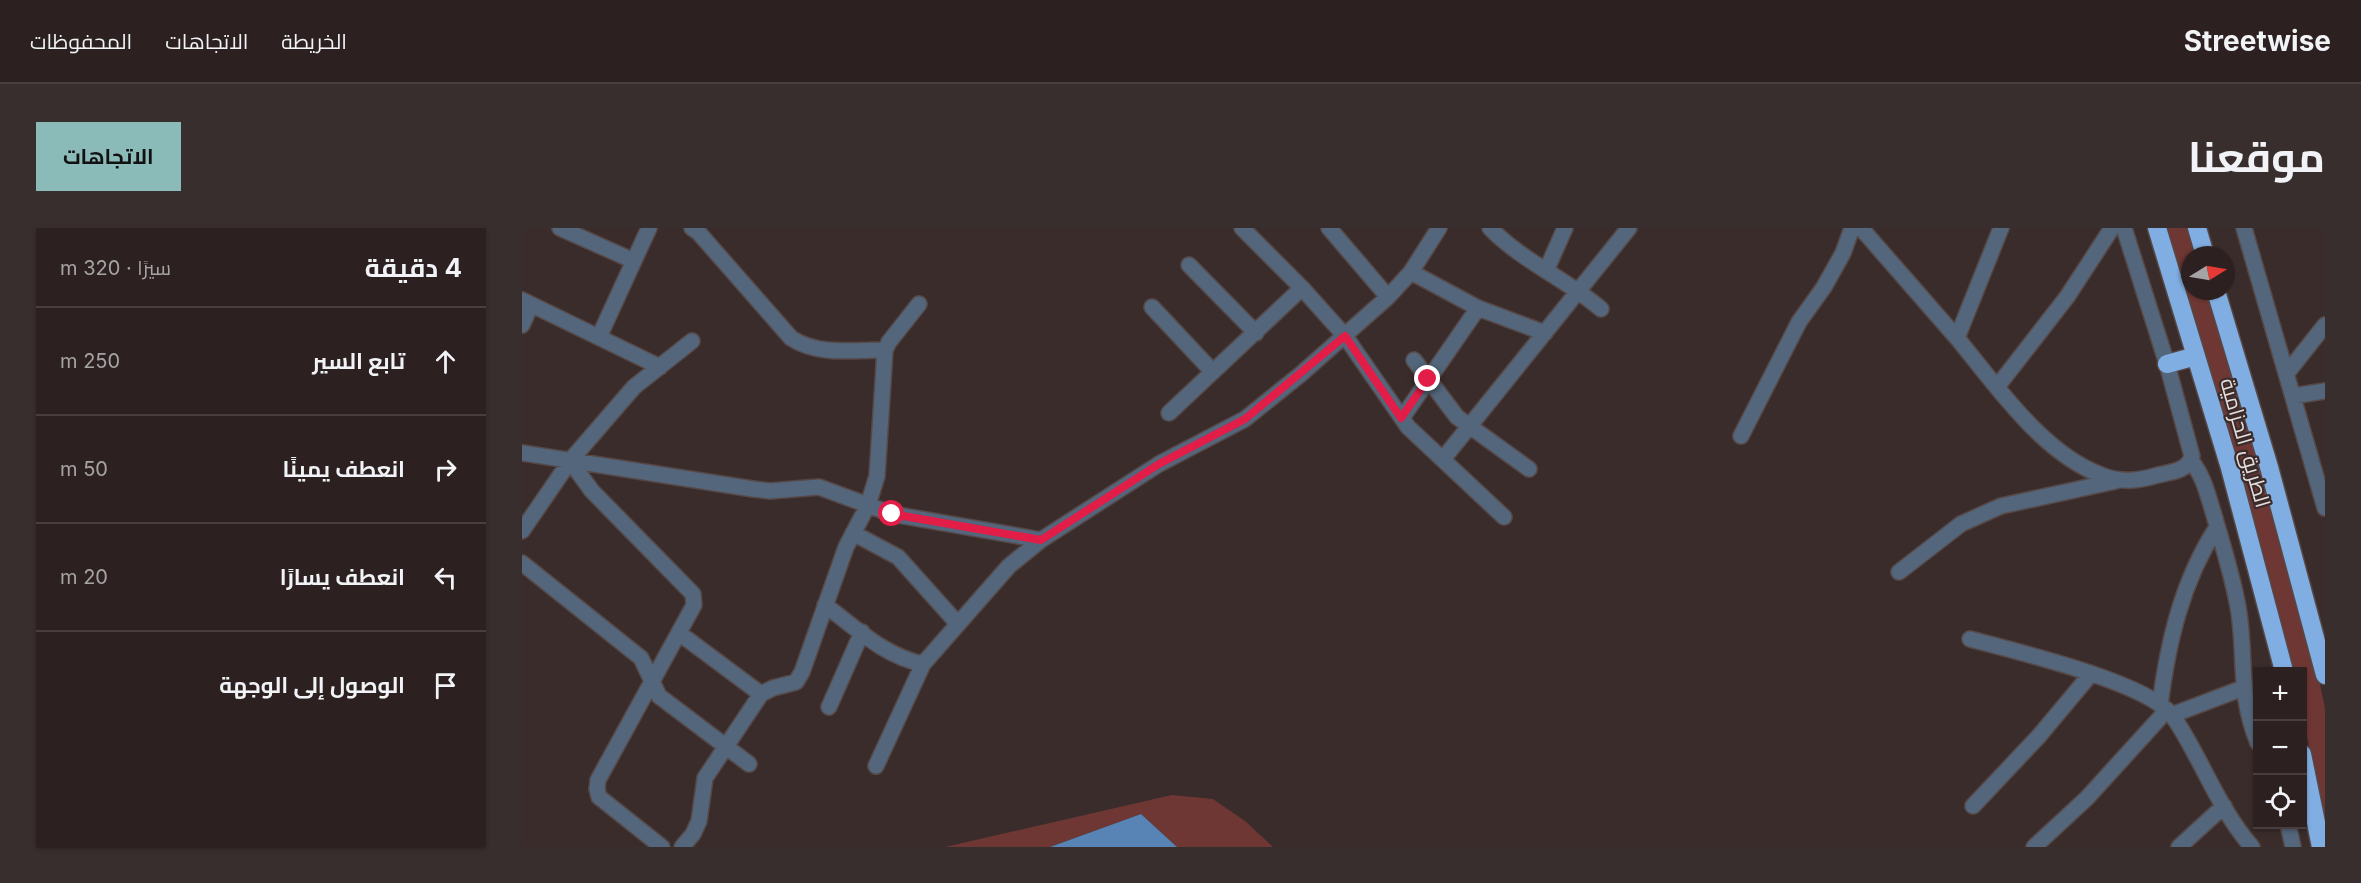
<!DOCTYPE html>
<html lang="ar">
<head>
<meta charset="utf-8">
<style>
	:root { --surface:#2c2120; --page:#382e2d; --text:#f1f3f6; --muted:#a6a3a5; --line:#483e3e; --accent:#8bbbb9 }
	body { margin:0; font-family:Inter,Cairo,sans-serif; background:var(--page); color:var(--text); direction:rtl }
	.controls { position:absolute; right:18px; bottom:18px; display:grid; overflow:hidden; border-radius:0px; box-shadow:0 2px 4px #0004 }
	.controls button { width:54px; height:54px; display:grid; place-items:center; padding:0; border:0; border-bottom:2px solid var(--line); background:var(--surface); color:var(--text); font:30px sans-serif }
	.compass { position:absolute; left:1659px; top:18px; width:54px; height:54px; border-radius:50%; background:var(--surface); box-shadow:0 2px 4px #0004; rotate:79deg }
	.stop { position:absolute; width:18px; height:18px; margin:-14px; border:4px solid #e11d48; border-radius:50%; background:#fff }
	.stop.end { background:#e11d48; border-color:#fff; box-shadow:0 2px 6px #0008 }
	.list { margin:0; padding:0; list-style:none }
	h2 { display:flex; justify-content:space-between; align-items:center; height:78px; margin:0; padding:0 24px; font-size:26px }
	h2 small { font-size:20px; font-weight:400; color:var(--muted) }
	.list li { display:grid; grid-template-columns:39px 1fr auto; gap:18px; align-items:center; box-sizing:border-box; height:108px; padding:0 24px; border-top:2px solid var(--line) }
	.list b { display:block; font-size:22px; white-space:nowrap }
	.list em { font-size:20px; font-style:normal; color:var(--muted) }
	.icon { flex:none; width:33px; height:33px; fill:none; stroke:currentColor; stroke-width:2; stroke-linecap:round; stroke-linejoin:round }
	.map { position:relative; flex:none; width:1803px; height:619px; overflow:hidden; direction:ltr; border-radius:0px }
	header { display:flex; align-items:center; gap:36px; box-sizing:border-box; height:84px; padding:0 30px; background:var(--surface); border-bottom:2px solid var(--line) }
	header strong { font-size:28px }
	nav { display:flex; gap:33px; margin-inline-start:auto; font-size:21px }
	.intro { display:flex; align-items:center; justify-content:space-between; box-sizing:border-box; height:144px; padding:0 36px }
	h1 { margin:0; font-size:42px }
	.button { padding:15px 27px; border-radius:0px; background:var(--accent); color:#111; font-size:21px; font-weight:700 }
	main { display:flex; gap:36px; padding:0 36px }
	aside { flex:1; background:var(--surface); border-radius:0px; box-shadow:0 2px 4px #0004 }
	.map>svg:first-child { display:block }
	.green { fill:#6e3734 }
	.water { fill:#5883b5 }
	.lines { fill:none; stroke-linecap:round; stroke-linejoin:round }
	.minor-casing { stroke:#564847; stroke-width:18 }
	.highway-casing { stroke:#564847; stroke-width:21 }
	.minor { stroke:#53667b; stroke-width:15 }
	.highway { stroke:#81aee2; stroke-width:18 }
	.route { stroke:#e11d48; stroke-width:8 }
	.labels { text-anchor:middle; stroke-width:4.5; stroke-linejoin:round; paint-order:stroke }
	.street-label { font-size:21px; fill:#e8dedd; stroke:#3a2c2b }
</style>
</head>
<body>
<header>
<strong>Streetwise</strong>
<nav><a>الخريطة</a><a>الاتجاهات</a><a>المحفوظات</a></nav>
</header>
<div class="intro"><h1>موقعنا</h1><a class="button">الاتجاهات</a></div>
<main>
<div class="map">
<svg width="1803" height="619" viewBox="0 0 1803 619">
	<rect width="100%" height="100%" fill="#3a2c2b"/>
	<path class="green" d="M1645 0H1670L1678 27H1668V63H1689L1795 442 1803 480V598L1781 489 1780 443H1771L1743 333Z
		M650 567 691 571 723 593 751 619H655L619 586 528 619H423Z"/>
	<path class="water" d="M619 586 655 619H528Z"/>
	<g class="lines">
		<defs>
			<path id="minor" d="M38 0 112 33
				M170 0 177 5 269 110C296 128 332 122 363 122
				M720 0 780 60 823 108 886 199 982 289
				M807 0 866 69
				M968 0C1000 33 1044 51 1079 81
				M1339 0C1371 37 1403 73 1435 110 1474 157 1520 225 1579 247 1599 255 1616 253 1636 247 1649 244 1666 243 1670 228L1645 136 1602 0
				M1722 0 1803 280
				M667 37 734 105
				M1024 43 1043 0
				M889 44 956 80 1023 105
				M0 72 138 139
				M630 79 691 144
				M0 97 9 77
				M77 109 127 0
				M1435 110 1479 0
				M892 132 935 189 1007 241
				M1765 145 1803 97
				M1475 159 1545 69 1590 0
				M1771 168 1803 163
				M647 185 780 60
				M880 190 956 80
				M1219 208 1277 94 1302 59 1321 25 1330 0
				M0 225 231 261 248 263 297 259 370 286 519 312
				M921 231 1107 0
				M48 233 70 263 171 366 172 377 76 552 75 561 77 569 140 619
				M1669 233C1682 248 1686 268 1692 287 1701 319 1712 352 1717 385 1724 433 1716 466 1736 515
				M0 303 48 233 112 159 170 113
				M331 305 376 329 436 396
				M0 335 119 430 137 468 227 536
				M1377 344 1439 296 1479 278 1594 253
				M303 377C334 400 362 428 401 436
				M157 405 239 466
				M1448 411C1492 423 1621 453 1649 486 1660 500 1668 517 1677 533 1692 562 1708 594 1730 619
				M1638 477C1646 414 1660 353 1695 299
				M307 479 340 404
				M1650 487 1721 460
				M354 538 401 436 487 338 519 312 637 236 723 191 779 146 866 69 889 44 917 0
				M1451 578 1517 508 1568 447
				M1766 596 1771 619
				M160 619 171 606 177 593 183 550 239 466 251 460 274 454 280 444 324 319 346 277 355 248 363 122 367 114 397 76
				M1512 619 1565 570 1645 482
				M1657 619 1702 578"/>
			<path id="highway" d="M1635 0 1708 240 1762 443
				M1675 0 1683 27
				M1694 63 1747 239 1803 447
				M1645 136 1674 128
				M1780 526 1799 619"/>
		</defs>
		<use href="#minor" class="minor-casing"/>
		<use href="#highway" class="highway-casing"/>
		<use href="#minor" class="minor"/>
		<use href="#highway" class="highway"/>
	</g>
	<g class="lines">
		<path class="route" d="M370 286 519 312 637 236 723 191 823 108 879 190 906 151"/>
	</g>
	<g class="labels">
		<g class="street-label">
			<text transform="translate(1723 215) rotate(74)" y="7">الطريق الحزامية</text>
		</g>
	</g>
</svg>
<div class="controls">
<button>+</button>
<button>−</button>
<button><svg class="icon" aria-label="locate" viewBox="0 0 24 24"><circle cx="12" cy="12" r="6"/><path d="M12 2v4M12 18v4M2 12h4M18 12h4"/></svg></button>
</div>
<svg class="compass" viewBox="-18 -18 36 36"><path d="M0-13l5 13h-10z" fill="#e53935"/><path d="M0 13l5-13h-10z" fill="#a6a3a5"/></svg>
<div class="stop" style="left:370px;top:286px"></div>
<div class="stop end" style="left:906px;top:151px"></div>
</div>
<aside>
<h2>4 دقيقة<small>سيرًا · 320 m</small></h2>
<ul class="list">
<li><svg class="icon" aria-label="ahead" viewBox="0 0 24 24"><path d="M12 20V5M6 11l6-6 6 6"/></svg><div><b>تابع السير</b></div><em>250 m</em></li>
<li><svg class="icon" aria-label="right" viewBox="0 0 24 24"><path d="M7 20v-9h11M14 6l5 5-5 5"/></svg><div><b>انعطف يمينًا</b></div><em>50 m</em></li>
<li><svg class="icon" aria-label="left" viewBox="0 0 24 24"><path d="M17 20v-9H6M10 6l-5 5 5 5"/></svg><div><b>انعطف يسارًا</b></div><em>20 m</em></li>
<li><svg class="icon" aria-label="arrive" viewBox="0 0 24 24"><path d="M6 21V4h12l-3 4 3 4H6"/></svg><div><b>الوصول إلى الوجهة</b></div></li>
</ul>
</aside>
</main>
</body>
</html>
